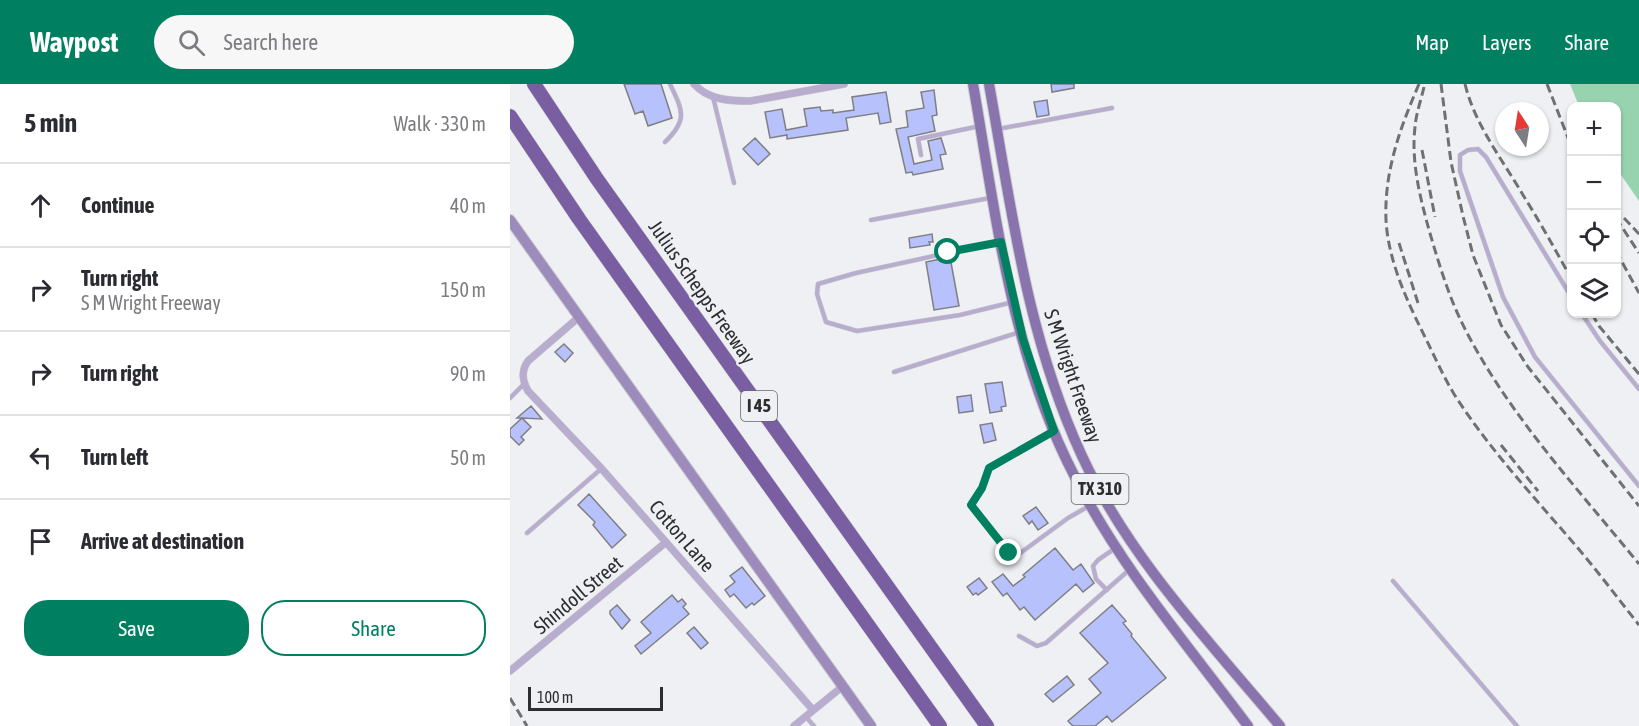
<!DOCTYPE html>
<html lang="en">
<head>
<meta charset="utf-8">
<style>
	:root { --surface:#fff; --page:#f7f7f7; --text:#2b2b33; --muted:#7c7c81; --line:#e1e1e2; --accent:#018061 }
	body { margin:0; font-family:"Asap Condensed",sans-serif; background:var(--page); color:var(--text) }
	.controls { position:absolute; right:18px; top:18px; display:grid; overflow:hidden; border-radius:12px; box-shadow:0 2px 4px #0004 }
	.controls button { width:54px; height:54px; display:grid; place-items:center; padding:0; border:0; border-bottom:2px solid var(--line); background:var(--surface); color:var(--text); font:30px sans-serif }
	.compass { position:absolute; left:985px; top:18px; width:54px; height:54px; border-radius:50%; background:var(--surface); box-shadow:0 2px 4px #0004; rotate:348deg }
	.scale { position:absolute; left:18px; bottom:15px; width:135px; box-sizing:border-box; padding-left:6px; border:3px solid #2c2d2e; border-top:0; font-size:16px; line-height:21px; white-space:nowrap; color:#2c2d2e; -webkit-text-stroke:4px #eff0f4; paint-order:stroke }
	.stop { position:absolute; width:18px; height:18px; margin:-14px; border:4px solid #018061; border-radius:50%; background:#fff }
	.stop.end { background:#018061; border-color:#fff; box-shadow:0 2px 6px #0008 }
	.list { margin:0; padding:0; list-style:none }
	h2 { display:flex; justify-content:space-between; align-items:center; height:78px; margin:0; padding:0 24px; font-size:26px }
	h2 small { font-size:20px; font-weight:400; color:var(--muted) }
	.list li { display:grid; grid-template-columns:39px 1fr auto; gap:18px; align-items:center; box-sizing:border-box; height:84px; padding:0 24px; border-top:2px solid var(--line) }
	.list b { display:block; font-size:22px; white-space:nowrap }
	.list p { margin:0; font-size:20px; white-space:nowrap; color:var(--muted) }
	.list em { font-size:20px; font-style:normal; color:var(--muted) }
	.actions { display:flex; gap:12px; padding:18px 24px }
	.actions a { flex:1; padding:14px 0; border:2px solid var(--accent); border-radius:24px; text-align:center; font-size:21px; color:var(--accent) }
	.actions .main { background:var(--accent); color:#fff }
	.icon { flex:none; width:33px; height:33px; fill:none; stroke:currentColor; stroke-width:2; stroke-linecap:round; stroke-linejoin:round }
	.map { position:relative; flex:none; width:1129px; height:642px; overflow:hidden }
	header { display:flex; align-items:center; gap:36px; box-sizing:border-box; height:84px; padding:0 30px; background:var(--accent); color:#fff }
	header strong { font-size:28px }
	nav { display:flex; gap:33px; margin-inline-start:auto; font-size:21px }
	.search { width:420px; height:54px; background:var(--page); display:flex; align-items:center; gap:15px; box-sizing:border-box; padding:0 21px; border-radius:33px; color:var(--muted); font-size:22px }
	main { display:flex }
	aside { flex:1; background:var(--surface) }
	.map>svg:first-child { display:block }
	.green { fill:#96d3ae }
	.building { fill:#b7c1fc; stroke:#7f7f83; stroke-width:1.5 }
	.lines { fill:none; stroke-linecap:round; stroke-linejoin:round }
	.service-casing { stroke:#cccdd0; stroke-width:5 }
	.minor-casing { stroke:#cccdd0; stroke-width:8 }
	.secondary-casing { stroke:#cccdd0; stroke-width:12 }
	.primary-casing { stroke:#cccdd0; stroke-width:12 }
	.motorway-casing { stroke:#cccdd0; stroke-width:15 }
	.service { stroke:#b8adce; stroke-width:4 }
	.minor { stroke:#b8adce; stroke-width:7 }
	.secondary { stroke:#9d8cbb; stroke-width:10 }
	.primary { stroke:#8a74ae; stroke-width:10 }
	.motorway { stroke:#795ea2; stroke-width:14 }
	.rail { stroke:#6f7072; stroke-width:3; stroke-dasharray:9 4.5; stroke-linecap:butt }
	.route { stroke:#018061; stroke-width:8 }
	.labels { text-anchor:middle; stroke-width:4.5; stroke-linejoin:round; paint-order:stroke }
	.shield { fill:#eff0f4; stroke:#666869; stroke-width:1.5 }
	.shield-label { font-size:18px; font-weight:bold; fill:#2c2d2e }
	.street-label { font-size:20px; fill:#2c2d2e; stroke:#eff0f4 }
</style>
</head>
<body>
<header>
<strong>Waypost</strong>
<div class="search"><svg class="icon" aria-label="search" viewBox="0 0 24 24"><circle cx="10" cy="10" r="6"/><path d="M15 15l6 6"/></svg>Search here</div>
<nav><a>Map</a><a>Layers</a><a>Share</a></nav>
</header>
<main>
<aside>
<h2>5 min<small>Walk · 330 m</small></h2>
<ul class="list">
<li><svg class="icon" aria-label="ahead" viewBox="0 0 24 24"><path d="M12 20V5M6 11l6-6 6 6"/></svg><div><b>Continue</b></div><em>40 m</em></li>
<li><svg class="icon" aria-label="right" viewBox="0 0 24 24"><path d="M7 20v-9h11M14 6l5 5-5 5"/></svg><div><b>Turn right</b><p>S M Wright Freeway</p></div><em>150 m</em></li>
<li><svg class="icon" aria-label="right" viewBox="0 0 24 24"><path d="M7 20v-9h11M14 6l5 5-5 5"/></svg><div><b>Turn right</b></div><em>90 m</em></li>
<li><svg class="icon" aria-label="left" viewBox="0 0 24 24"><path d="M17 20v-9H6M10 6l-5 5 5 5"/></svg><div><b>Turn left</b></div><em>50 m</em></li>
<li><svg class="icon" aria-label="arrive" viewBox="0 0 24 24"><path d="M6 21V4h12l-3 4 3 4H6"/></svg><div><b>Arrive at destination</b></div></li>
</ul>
<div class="actions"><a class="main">Save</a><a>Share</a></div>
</aside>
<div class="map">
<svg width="1129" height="642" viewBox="0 0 1129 642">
	<rect width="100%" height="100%" fill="#eff0f4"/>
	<path class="green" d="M1060 0H1129V117L1107 85 1106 22H1069Z"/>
	<path class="building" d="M114 0H151L162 34 138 42 133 27 125 30Z
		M541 0H564V4L542 8Z
		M424 6 427 31 422 32 425 47 398 53 404 80 422 76 418 57 431 54 436 70 430 71 433 85 403 91 402 88 396 89 386 45 398 43 396 27 414 24 411 8Z
		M376 8 381 38 370 40 368 29 336 34 338 46 277 55V51L260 54 255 28 272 25 276 46 297 42 294 25 310 23 311 27 323 26V29L344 26 342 13Z
		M537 16 539 31 527 33 524 18Z
		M245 54 260 70 248 81 233 65Z
		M422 150 423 158H419L420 161 400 164 399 154Z
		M440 173 449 222 424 226 416 178Z
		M54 260 63 269 55 278 45 268Z
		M492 298 496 322 491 323 492 327 480 329 475 300Z
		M461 311 463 327 449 329 447 313Z
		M21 322 32 335 12 334 21 343 11 353 14 356 9 361 0 352V345L12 334H7Z
		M482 339 486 356 474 359 470 341Z
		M79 410 116 451 102 464 83 441 85 438 68 421Z
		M526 423 538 439 528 446 522 437 519 440 513 432Z
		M545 464 563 486 571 480 584 499 573 508 566 500 525 536 514 523 510 526 497 509 493 512 482 498 493 490 503 502 515 493 513 491Z
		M232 483 255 512 244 521 242 519 236 524 224 510 220 513 215 506 225 498 220 492Z
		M469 494 477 504 468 511 466 509 463 511 457 503Z
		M162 511 168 518 172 515 176 520 173 523 179 530 131 570 125 562 141 549 131 538Z
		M107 521 120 536 112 545 100 530V527Z
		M602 521 616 537 613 539 622 550 621 552 656 594 602 638 597 632 585 642H563L558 637 591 609 579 595 598 579 570 549Z
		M184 543 198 559 191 565 177 549Z
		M557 592 564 601 543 618 535 610Z"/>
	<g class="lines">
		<defs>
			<path id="service" d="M203 13 224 99
				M488 45 602 24
				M155 58C178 36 173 27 160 0
				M411 71 408 55 470 42
				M361 136 480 114
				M488 158 346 189 308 200 307 210 316 238 347 247 450 231 503 218
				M1062 214 976 73 968 65 958 66 950 71V87L993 213 1025 273 1129 402
				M1072 230 1090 257 1129 305
				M384 288 510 248
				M0 314 14 300
				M543 348 479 383 472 404 461 421 499 469 509 470 558 434 579 422
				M17 449 91 385
				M883 497 1007 642
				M597 506 586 495 583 482 588 476 604 465
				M509 552 527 562 536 559 619 486
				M296 633 304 642"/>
			<path id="minor" d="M184 0C199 16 219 17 240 17L334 0
				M69 233 18 277C11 287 12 296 18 307L91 384 303 626
				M0 587 155 459
				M284 642 333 602"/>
			<path id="secondary" d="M0 136 361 642"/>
			<path id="primary" d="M463 0C486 132 502 273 565 393 611 484 678 561 738 642
				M479 0C502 128 517 253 572 372 619 474 699 557 770 642"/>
			<path id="motorway" d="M24 0 87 95 477 642
				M0 32 69 135 430 642"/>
		</defs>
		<use href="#service" class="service-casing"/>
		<use href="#minor" class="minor-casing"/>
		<use href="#secondary" class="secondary-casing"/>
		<use href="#primary" class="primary-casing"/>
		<use href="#motorway" class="motorway-casing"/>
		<use href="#service" class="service"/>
		<use href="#minor" class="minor"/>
		<use href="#secondary" class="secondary"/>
		<use href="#primary" class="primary"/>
		<use href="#motorway" class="motorway"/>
		<path class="rail" d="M909 0C890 44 874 88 876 136 878 175 896 215 913 249 923 269 932 290 944 310 981 368 1028 417 1072 469 1092 493 1110 517 1129 541
			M931 0 941 78 953 132 963 171 991 241 1018 283 1129 422
			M955 0C965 41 992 75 1013 111 1030 138 1046 167 1062 196
			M1037 0 1062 64
			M914 3C911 16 906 30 905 43 901 78 910 113 919 146 929 180 939 214 955 245 999 331 1068 405 1129 480
			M912 66 925 133
			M1106 134 1129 169
			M1114 134 1129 150
			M889 159 908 219
			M1106 167 1129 209
			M1082 230 1089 242 1129 290
			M991 361 1028 407
			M0 614 17 642"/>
	</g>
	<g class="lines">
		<path class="route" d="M438 168 491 158 513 255 544 347 479 384 472 404 461 421 499 469"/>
	</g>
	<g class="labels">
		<g class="shield">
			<rect x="231" y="307" width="36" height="30" rx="4.5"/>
			<rect x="561.5" y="390" width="57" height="30" rx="4.5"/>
		</g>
		<g class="shield-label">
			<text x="249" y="328">I 45</text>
			<text x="590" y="411">TX 310</text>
		</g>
		<g class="street-label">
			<text transform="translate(192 208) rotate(55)" y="7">Julius Schepps Freeway</text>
			<text transform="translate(563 292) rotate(71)" y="7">S M Wright Freeway</text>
			<text transform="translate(172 452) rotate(49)" y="7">Cotton Lane</text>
			<text transform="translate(68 511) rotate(-40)" y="7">Shindoll Street</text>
		</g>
	</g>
</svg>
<div class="controls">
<button>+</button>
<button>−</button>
<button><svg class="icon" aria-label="locate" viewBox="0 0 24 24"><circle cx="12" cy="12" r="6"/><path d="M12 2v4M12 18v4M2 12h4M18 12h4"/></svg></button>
<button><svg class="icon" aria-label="layers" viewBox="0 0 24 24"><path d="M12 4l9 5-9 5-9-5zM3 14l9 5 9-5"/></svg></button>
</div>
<svg class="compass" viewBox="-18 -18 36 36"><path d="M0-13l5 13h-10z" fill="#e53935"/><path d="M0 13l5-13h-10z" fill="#7c7c81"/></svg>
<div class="scale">100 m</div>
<div class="stop" style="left:438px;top:168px"></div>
<div class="stop end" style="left:499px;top:469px"></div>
</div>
</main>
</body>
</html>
